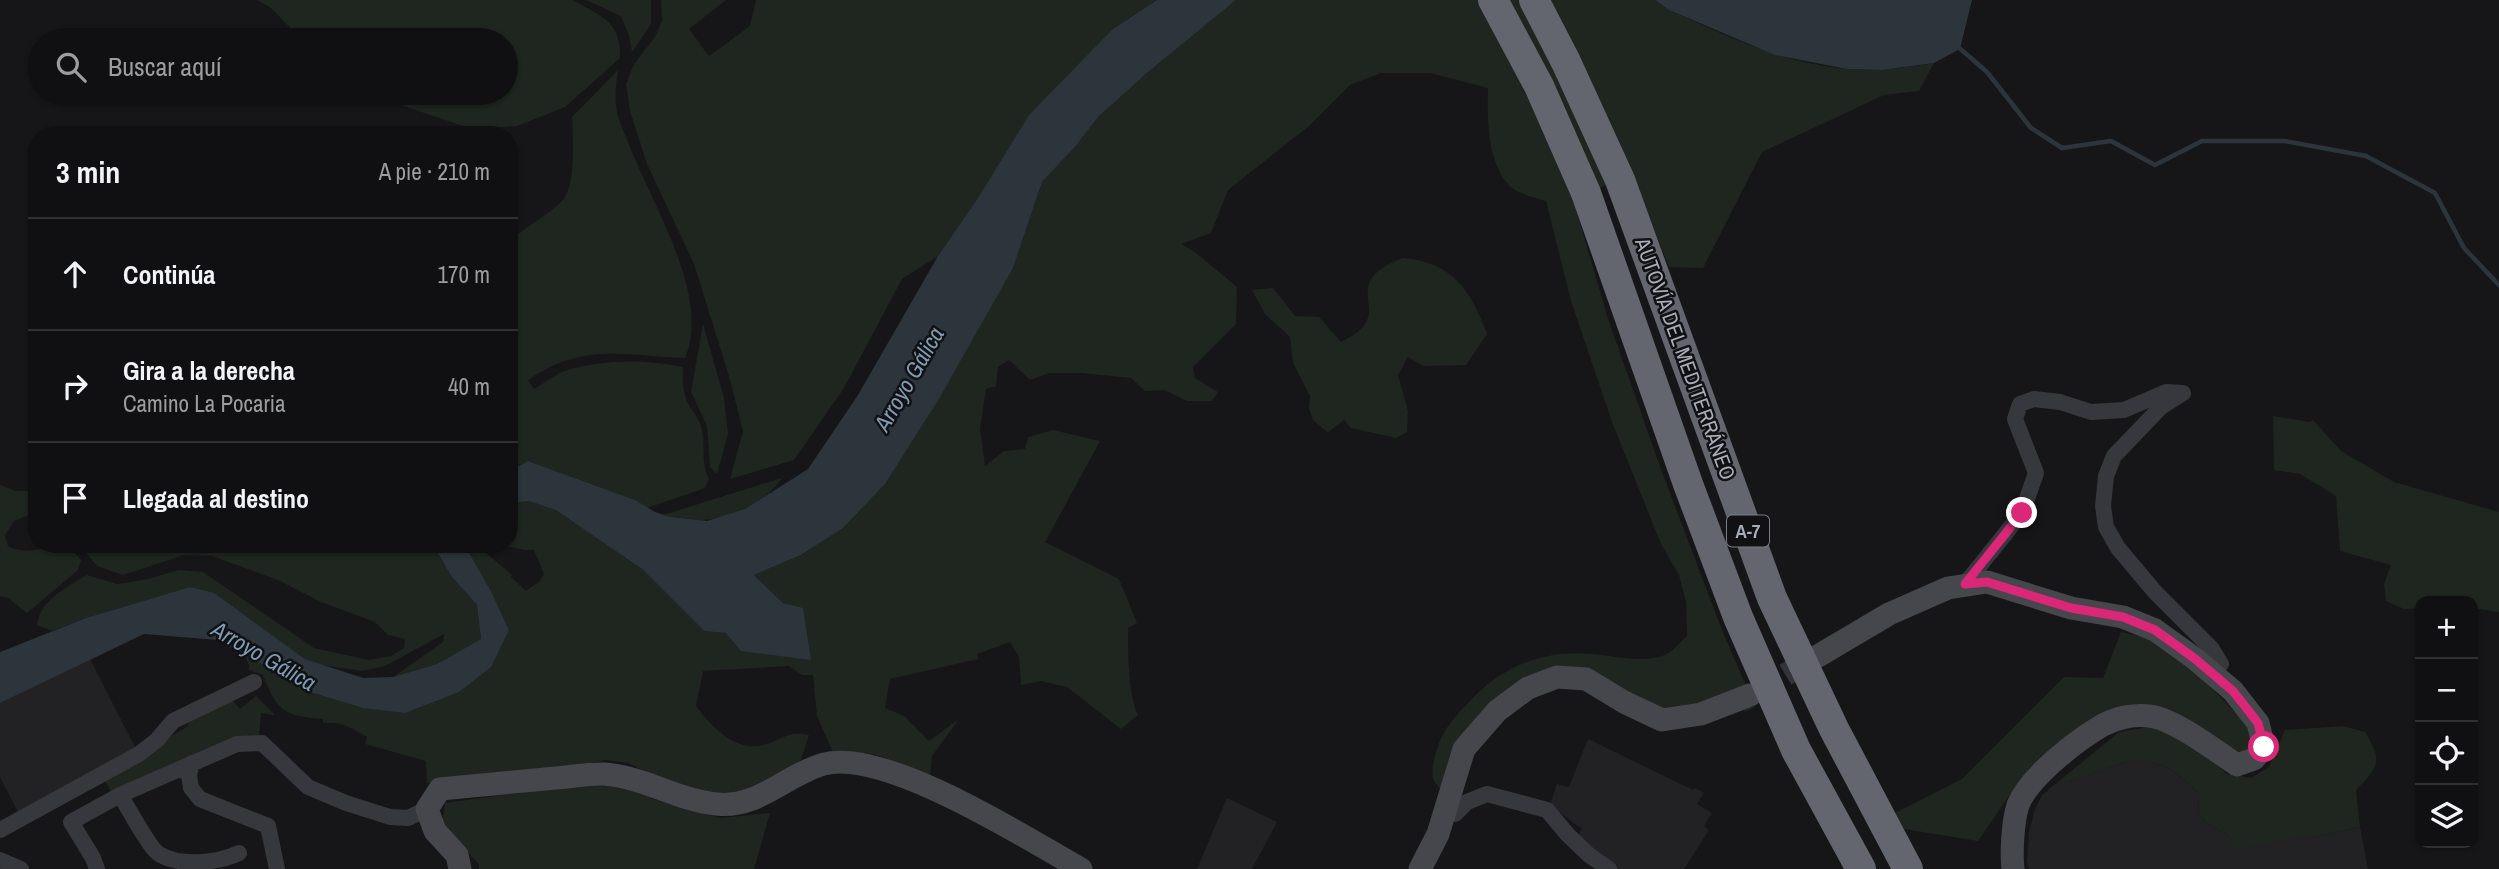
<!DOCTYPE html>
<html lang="es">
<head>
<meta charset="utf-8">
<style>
	:root { --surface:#101012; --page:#19191b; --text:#f1f3f6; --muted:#9c9d9f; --line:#303032 }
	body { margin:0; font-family:"Archivo Narrow",sans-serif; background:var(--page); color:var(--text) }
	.controls { position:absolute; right:21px; bottom:21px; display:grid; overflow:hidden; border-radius:14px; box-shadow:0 2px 5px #0004 }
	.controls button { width:63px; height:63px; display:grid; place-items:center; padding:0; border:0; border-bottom:2px solid var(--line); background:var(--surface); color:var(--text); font:35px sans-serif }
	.stop { position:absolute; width:21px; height:21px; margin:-16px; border:5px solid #db2777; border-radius:50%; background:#fff }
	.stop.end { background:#db2777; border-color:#fff; box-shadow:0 2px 7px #0008 }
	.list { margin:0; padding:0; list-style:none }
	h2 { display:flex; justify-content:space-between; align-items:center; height:91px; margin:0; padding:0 28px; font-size:30px }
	h2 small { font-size:23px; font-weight:400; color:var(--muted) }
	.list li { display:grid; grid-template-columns:46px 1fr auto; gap:21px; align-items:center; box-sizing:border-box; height:112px; padding:0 28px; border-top:2px solid var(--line) }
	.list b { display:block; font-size:26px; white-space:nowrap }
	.list p { margin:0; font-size:23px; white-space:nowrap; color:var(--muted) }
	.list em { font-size:23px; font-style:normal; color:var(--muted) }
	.icon { flex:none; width:38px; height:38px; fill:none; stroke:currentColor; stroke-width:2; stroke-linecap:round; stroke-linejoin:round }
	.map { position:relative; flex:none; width:2499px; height:869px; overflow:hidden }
	.search { position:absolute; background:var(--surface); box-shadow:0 2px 5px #0004; left:28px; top:28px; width:490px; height:77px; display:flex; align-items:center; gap:18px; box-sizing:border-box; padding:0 24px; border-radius:38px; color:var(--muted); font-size:26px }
	.panel { position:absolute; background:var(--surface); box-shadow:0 2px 5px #0004; left:28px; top:126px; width:490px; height:427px; border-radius:28px }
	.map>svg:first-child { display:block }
	.built { fill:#222225 }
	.green { fill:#1e261f; fill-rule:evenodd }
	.water { fill:#2c353c }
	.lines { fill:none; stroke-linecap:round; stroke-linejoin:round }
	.stream { stroke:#2c353c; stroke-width:4.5 }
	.secondary-tunnel { stroke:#333438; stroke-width:23; stroke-dasharray:23 11; stroke-linecap:butt }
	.street { stroke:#37383d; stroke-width:16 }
	.secondary { stroke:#45474d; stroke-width:23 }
	.highway { stroke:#63666e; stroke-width:30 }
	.route { stroke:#db2777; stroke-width:9 }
	.labels { text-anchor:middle; stroke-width:5; stroke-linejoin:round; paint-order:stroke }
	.shield { fill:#111113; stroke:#7b7e86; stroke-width:2 }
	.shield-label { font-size:19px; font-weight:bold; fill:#a8adb8 }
	.street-label { font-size:21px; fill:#a8adb8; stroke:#111113 }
	.water-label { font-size:23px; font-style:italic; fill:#7f9bb3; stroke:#111113 }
</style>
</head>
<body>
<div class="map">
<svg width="2499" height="869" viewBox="0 0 2499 869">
	<rect width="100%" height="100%" fill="#161618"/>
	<path class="built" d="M90 659 137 751 19 814 0 777V703Z
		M1588 739 1693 790 1695 788 1704 793 1697 804 1712 813 1704 826 1709 830 1684 869H1613L1575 840 1582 829 1550 805 1557 784 1569 787Z
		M2128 761H2149L2169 768 2192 786 2198 793 2199 813 2206 823 2230 836 2305 835 2306 839 2360 827 2368 869H2029L2027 861 2029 833 2035 809 2042 795 2057 785Z
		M1227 798 1277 822 1252 869H1197Z"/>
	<path class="green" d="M257 0H573C601 17 621 20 620 58L565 107 517 126 472 129 392 102 358 97 342 106 336 93H506V40H302L271 8Z
		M586 0H651V24L632 52 629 35 621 16Z
		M661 0H726L689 29 709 56 750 26 756 0H1157L1113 29 980 195 938 256 902 279 844 388 794 460 730 479 743 431 729 376 694 264 647 164 630 111 626 84 634 64 655 37 662 21Z
		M1236 0H1655L1669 10C1727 36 1784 64 1848 69 1877 72 1906 67 1934 63L1919 91 1884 95 1762 152 1703 268 1669 267 1632 175 1573 199 1608 319 1662 472 1722 630 1755 707 1745 712 1733 690 1710 701 1663 710 1541 671 1440 788C1426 778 1435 756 1439 743 1444 728 1460 711 1471 700 1504 665 1544 650 1592 654 1614 656 1646 664 1667 654 1674 650 1681 641 1687 636L1686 602 1679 575 1661 544 1612 422 1571 301 1546 201C1537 198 1523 195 1515 190 1487 171 1487 118 1488 88L1430 73H1381L1350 85 1309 126 1228 190 1211 233 1181 244 1195 252 1237 287 1236 324 1193 367 1195 378 1218 392 1212 401H1187L1165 390 1145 391 1131 378 1082 373H1049L1030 380 1009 360 998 367 996 386 986 389 980 429 985 466 1004 451 1025 449 1028 437 1053 430 1100 441 1045 542 1119 579 1137 623 1128 628C1128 652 1128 694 1138 715L1121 729 1067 687 1041 681 1021 685 1019 657 1010 642 977 654 978 659 890 679 885 708 904 716 929 741 959 719 932 756 930 777C895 762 873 747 834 755L817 716 813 675H802L789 666 703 671 696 706C711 726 735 752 763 745 782 740 788 730 809 735L800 763 741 795H708L670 784 628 763 606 760 552 771 427 783 426 761 365 744 367 737C352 728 341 721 323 723V719C284 716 277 711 263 675L247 669 250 667 244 654 313 693 363 708 509 630 491 591 464 544H509V503L529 501 556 509 642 569 704 631 726 633 783 603 754 575 801 555 843 528 885 484 1013 268 1042 182 1075 147 1098 117 1147 73ZM502 545 524 550H534L544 574 539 582 526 591 511 577 512 575 485 552 491 547Z
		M618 70C616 84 614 98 617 112 619 122 624 132 628 142 650 201 712 296 685 358 624 356 583 342 528 380L534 389C543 384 553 376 562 372 599 359 645 359 683 367 682 380 683 394 689 405 694 414 700 419 702 430 706 448 700 460 709 479L705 488 647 508 635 500 528 461 509 471V240C522 231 554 210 563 200 576 184 573 137 572 117Z
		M1403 258C1452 262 1471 290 1487 334L1466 365 1423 366 1408 357 1398 375 1408 411 1407 432 1396 438 1351 428 1344 420 1328 432 1313 420 1309 408 1310 396 1293 363 1290 337 1265 314 1252 290 1273 288 1295 316 1319 317 1341 342C1353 336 1369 327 1369 311 1369 302 1366 293 1369 284 1374 270 1390 263 1403 258Z
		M703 324 724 398 728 434 717 474 710 467 707 426 691 392Z
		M2273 416 2310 422 2313 420 2341 451 2394 482 2499 512V612L2473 608V601H2420V608L2404 609 2386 601 2384 584 2391 565 2340 551 2336 496 2300 474 2274 470Z
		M782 478C757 514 705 529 663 515Z
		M0 485 16 491H37V512L14 521 5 535 8 546C35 561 58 532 81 560L78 570 27 613 8 598 0 596Z
		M74 544H433L451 576 477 605 481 639 437 664 393 677 443 642 444 634 385 666 362 671 322 665 305 659 251 620 190 587 86 618 52 631 37 625C39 601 68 586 87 575L117 584 144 580 179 570 203 572 314 648 369 660 391 656 404 648 405 639 388 635 375 622 321 602 278 580 212 556 184 555 123 575 97 566 83 549Z
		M2121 632 2153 639 2198 674 2254 732 2255 745 2244 755 2178 720 2079 732 2020 780 1978 841 1904 829 1895 813 1962 779 2064 677 2103 678Z
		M256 696 275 715 261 713 259 738 113 794 103 778 188 726 190 716 231 699 240 709Z
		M2154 726 2194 744 2227 774 2251 778 2269 767 2285 730 2343 726 2365 732C2383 762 2379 766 2356 790L2360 827 2306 839 2304 835 2232 851 2230 836 2206 823 2199 813 2198 793 2192 786 2169 768 2149 761H2128L2058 785 2042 795 2119 732Z
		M618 784 656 800 721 818 770 813 754 869H479V864L442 825 445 803 569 786Z"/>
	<path class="water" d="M1157 0H1236L1147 73 1098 117 1075 147 1042 182 1013 268 940 397 885 484 843 528 801 555 754 575 783 603 803 608 811 660 741 651 726 633 704 631 642 569 556 510 529 501 509 503V471L528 461 635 500 655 512 670 517 707 521 745 509 808 469 858 395 938 256 980 195 1029 115 1113 29Z
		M1655 0H1972L1960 49 1934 63 1881 70 1847 69 1775 55 1669 10Z
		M433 544H464L491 591 509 630 491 667 459 692 405 713 363 708 313 693 244 654 239 656 234 649 218 640 144 634 0 703V652L86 618 190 587 214 593 305 659 363 678 393 677 437 664 481 639 477 605 451 576Z"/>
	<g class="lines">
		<path class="stream" d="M1957 46 1987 72 2031 128 2062 148 2111 141 2155 165 2202 141H2285L2366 156 2435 193 2464 248 2499 285"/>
		<path class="secondary-tunnel" d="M1756 692 1817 656"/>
		<path class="street" d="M2183 393 2161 407 2114 456 2106 476 2103 506 2106 527 2118 548 2155 592 2212 649 2221 664 2213 674
			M1965 584 2022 513 2036 473 2015 419 2020 404 2034 399 2060 402 2091 412 2124 410 2166 392 2183 393
			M192 763 189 775 191 788 200 799 268 826 277 869
			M120 795C127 806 150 849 159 854 180 867 218 863 239 853
			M1445 812 1455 814 1467 802 1487 794 1547 810 1568 835 1589 855 1609 869
			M0 830 139 754 157 740 173 721 254 682
			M0 860 21 869
			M97 869 93 858 71 822 120 795 237 744 262 743 308 787 346 803 390 817 408 818 427 809"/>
		<path class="secondary" d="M1818 656 1889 614 1948 588 1987 582 2071 608 2123 617 2155 630 2194 658 2233 691 2258 723 2264 747 2254 759 2237 765C2216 751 2173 718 2149 716 2134 714 2116 718 2103 725 2077 740 2029 777 2018 805 2013 820 2011 853 2013 869
			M460 869 457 855 435 831 427 809 440 789C479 785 517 782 556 778 572 777 589 773 604 774 644 777 677 800 716 804 758 809 787 774 824 764 885 748 1026 838 1081 869
			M1420 869 1438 834 1464 749 1497 711 1528 688 1557 677 1586 679 1624 702 1662 720 1701 714 1750 695"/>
		<path class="highway" d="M1493 0 1539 86 1586 193 1688 484 1738 617 1796 750 1861 869
			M1534 0 1566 62 1620 180 1772 598 1834 729 1908 869"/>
	</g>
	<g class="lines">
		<path class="route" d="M2022 513 1965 584 1987 582 2071 608 2123 617 2155 630 2194 658 2233 691 2258 723 2264 747"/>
	</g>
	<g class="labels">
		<rect class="shield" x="1727" y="515.5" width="42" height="31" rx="5"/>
		<g class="shield-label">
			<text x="1748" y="538">A-7</text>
		</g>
		<g class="street-label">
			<text transform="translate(1685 359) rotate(70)" y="7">AUTOVÍA DEL MEDITERRÁNEO</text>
		</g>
		<g class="water-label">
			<text transform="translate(909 379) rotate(-60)" y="8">Arroyo Gálica</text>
			<text transform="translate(264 656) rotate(30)" y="8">Arroyo Gálica</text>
		</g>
	</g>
</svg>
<div class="controls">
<button>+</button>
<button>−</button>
<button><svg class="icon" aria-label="locate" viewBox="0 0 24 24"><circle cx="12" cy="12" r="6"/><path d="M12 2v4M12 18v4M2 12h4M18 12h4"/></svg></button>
<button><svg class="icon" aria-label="layers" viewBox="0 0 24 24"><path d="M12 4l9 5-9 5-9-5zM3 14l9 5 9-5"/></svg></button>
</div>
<div class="stop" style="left:2264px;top:747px"></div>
<div class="stop end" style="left:2022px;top:513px"></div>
<div class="search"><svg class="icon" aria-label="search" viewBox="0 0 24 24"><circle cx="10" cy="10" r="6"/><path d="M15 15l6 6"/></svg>Buscar aquí</div>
<section class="panel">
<h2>3 min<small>A pie · 210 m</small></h2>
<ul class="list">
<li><svg class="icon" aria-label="ahead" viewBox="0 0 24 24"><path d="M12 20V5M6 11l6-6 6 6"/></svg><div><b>Continúa</b></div><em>170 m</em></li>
<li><svg class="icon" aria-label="right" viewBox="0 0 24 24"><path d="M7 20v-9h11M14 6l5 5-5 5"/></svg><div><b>Gira a la derecha</b><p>Camino La Pocaria</p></div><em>40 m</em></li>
<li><svg class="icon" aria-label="arrive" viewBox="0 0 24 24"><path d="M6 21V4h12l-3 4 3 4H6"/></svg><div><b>Llegada al destino</b></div></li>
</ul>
</section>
</div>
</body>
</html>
